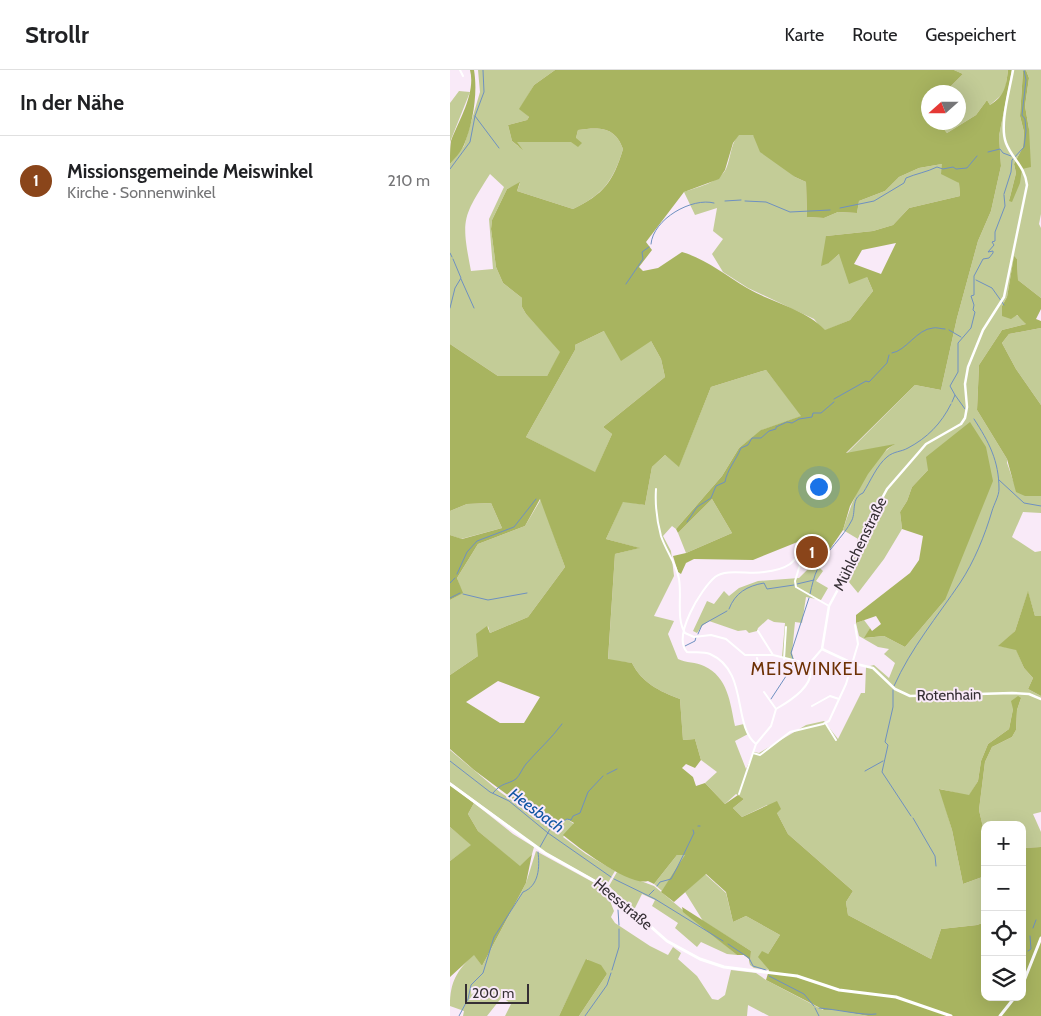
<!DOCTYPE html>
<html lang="de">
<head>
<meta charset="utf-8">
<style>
	:root { --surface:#fff; --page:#f6f6f6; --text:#202124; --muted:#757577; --line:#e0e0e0; --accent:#8a451a }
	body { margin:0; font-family:Cabin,sans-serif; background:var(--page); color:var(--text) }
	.controls { position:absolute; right:15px; bottom:15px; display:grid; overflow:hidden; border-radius:10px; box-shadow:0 5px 20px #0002 }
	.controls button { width:45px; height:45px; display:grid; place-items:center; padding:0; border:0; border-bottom:1px solid var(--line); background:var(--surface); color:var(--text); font:25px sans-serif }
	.compass { position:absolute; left:471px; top:15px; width:45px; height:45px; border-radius:50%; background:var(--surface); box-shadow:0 5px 20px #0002; rotate:249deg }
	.scale { position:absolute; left:15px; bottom:12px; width:64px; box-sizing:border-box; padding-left:5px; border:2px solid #352f34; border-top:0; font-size:14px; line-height:18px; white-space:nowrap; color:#352f34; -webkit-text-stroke:4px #f9eaf8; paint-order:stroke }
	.you { position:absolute; left:368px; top:416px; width:18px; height:18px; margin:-12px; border:4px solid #fff; border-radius:50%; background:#1a73e8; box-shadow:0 0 0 8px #1a73e833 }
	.badge { display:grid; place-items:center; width:32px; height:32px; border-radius:50%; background:var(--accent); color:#fff; font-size:16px; font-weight:700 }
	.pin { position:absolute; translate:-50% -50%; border:2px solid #fff; box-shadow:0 1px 5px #0006 }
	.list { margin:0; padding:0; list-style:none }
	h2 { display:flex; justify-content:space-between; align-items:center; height:65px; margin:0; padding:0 20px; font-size:21px }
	h2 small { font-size:16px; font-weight:400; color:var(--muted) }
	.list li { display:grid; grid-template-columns:32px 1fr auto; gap:15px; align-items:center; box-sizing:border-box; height:90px; padding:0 20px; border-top:1px solid var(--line) }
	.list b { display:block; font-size:19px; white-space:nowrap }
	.list p { margin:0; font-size:16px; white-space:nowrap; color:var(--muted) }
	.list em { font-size:16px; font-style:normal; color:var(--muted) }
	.icon { flex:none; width:28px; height:28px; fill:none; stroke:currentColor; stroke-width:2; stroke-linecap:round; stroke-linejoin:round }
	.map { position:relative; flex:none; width:591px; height:946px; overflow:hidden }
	header { display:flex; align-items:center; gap:30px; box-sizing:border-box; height:70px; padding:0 25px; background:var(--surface); border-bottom:1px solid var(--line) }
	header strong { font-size:24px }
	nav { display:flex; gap:28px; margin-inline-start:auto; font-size:18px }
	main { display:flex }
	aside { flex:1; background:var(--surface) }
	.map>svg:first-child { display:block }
	.green { fill:#c3cc97; fill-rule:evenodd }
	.forest { fill:#a8b460; fill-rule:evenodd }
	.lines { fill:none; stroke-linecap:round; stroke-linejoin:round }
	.stream { stroke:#6e90c1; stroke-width:1 }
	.minor { stroke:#fff; stroke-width:2 }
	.tertiary { stroke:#fff; stroke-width:2.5 }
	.secondary { stroke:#fff; stroke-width:3 }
	.labels { text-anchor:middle; stroke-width:4; stroke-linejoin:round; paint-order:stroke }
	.street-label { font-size:15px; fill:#352f34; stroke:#f9eaf8 }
	.water-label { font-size:16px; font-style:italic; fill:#1256a3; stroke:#f9eaf8 }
	.quarter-label { font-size:18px; letter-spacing:1px; fill:#6d3104; stroke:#f9eaf8 }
</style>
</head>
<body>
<header>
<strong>Strollr</strong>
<nav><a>Karte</a><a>Route</a><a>Gespeichert</a></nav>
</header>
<main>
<aside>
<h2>In der Nähe<small></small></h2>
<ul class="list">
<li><span class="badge">1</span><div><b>Missionsgemeinde Meiswinkel</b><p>Kirche · Sonnenwinkel</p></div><em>210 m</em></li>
</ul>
</aside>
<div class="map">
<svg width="591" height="946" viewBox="0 0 591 946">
	<rect width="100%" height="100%" fill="#f9eaf8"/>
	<path class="green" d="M28 0H105L84 15 70 39 79 47 77 50 58 55 62 71 69 77 66 72H121L126 68 128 60C149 57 165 56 173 79 163 111 154 124 123 139L67 121 70 113 57 119 42 150 41 159 46 197 53 213 72 228V237L76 244 111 282 97 306H48L0 274V94L14 76 30 22ZM40 104 54 117 39 149 43 199 21 201C11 149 12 148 40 104Z
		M504 0H558L555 22 540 35 537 30 526 45 497 63 489 53 508 52V22H495L513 4Z
		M562 0H575L573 1 570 46 574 62 573 77 564 94 566 103 559 131 572 99 579 59 575 36 579 8 576 0H591V144L589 154 591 158V228L568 210 567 189 564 187 557 227 552 236 574 250 576 254 552 260 529 295 527 340 557 389V393C566 416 563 426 591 426V443L573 442 562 467 585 482 591 481V546H585L578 522 565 561 549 576 566 579 574 598 583 608 578 619 591 626V742L583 744 591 762V777L572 778V755H535V766L529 740 535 692 542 677 562 667 566 660 567 640 571 628 563 639 559 659 538 674 531 691 528 711 519 726 490 719 502 760 513 814 535 806V852L527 855 491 859 481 889 398 845 396 832 403 821 338 764 327 743 317 735 292 747 283 738 294 729 286 724 275 734 255 713 267 702 251 690 245 669 233 670 230 629C209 621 192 613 182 593L158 590 165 484 189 478 156 469 173 431 195 435 202 397 215 385 229 396 261 317 316 300 352 346 312 360 289 378 272 406 226 459 222 456 213 466 221 481 224 506 204 546 224 551 218 564 228 589C236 593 246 592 254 596 278 607 280 632 285 656L294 654 298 664 285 671 296 699 304 682 309 683 356 655 374 651 388 669 411 623H415L416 597 424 595 439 608 445 593 434 584 439 579 428 577 409 566 406 553 414 550 420 558 415 568 434 566 455 577 495 530 478 400 462 417 457 431 450 442 452 459 434 489 408 523 393 505 408 469 393 460C402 430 417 394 443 375L396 384 465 315 491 320 507 248 528 171 541 141 551 96 549 66Z
		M9 21 20 22 0 72V33Z
		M288 65H303L345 107 356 112 357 147 374 148 388 142 407 143 409 131 435 121 449 107 469 98 492 94 509 113 510 126 459 138 443 155 423 161 376 166 379 193 389 184 417 207 423 221 400 250 374 261 364 249 298 218 273 202 262 184 273 169 263 161 267 138 245 145 234 122C247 117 269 113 276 99 281 88 280 76 288 65Z
		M591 258V335L566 299 552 273 559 264Z
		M154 261 201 271 211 289 215 307 153 357 162 364 145 403 76 367 125 280V275Z
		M91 429 115 497 78 547 40 563 38 556 28 586 0 605V530L12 523 7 508 28 474 75 456Z
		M262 429 282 463 236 483 228 463Z
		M41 433 52 458 11 469 0 465V441L17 434Z
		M364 493 373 501 366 511 378 518 371 530 356 527 352 553 345 552 342 583 344 590 332 587 335 553 324 552 318 549 308 558 307 561 299 563 296 560 288 561 259 551 252 556 247 563 243 561 257 531 264 534 274 521 279 526 289 518 308 511 349 508Z
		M0 680 50 722 101 758 117 749 124 754 113 767 136 784 165 801 156 816 95 782 0 712Z
		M24 733 63 764 84 777 82 784 70 797 28 761 18 744Z
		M0 757 22 775 0 791Z
		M86 781 159 821 165 827 160 831 164 841 161 847 165 853 200 876 218 885 223 877 231 883 228 889 247 906 262 929 268 930 275 925 281 900 306 903 316 910 373 940H385L418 946H319L298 935 297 946H129L157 904 137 889 109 946H55L61 934 52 927 37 946H13L14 941 0 936C0 911 7 901 24 884L32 896 76 813Z
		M227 785H236L212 821 204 814Z
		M167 802 204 816 287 885 277 884 251 872 247 877 225 858 228 853 202 836 205 830 192 824 184 840 159 816Z
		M255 804 276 823 283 852 296 846 330 865 318 884 310 888 319 900 304 898 300 895 301 881 253 851 235 822Z"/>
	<path class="forest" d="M20 0H24C28 23 23 53 14 75 11 82 5 88 0 94 0 87 0 77 1 71 9 50 26 23 20 0Z
		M105 0H504L513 4 495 22H478V52L489 53 497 63 526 45 537 30 540 35C555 26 556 16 558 0H562L549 66 551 96 541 141 528 171 507 248 491 320 465 315 396 383 445 374 437 379 418 404 400 436 393 460 378 482 365 472 360 473 355 469 303 490 244 489 236 493 231 504 228 502 223 486 236 483 282 463 262 429 228 463 226 459 272 406 289 378 311 360 351 346 316 300 261 317 229 397 215 385 202 397 195 435 173 432 156 469 190 478 165 484 158 589 182 593C192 613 209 621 230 629L233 670 245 669 251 690 245 698 236 694 232 698 243 707 246 716 255 713 275 734 288 725 294 729 283 738 292 747 327 731 331 739 327 743 338 764 403 821 396 832 398 845 481 889 491 859 527 855 535 852V927H572V778L591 777V946H418L385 940H374L316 910 319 900 308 887 312 881 318 884 330 865 296 846 283 852 276 822 256 804 224 832 211 822 235 785H227L204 814 198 811C180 817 129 778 113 765L124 753 117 749 102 758 24 700 0 679V605L28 586 26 564 37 556 40 563 78 547 115 497 90 429 75 456 28 474 7 508 13 523 0 530V465L12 469 52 458 41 433 17 434 0 441V274L48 306H97L110 282 76 244 72 237V228L53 213 46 197 41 159 42 150 57 119 70 112 67 121 123 139C154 124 163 112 173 79 165 56 149 57 128 60L126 68 132 73 128 77 121 72H67L73 80 62 71 58 55 77 50 79 47 69 39 84 15ZM289 65H303L310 82 345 107 356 112 357 147 374 148 388 142 407 143 409 131 435 121 449 107 469 98 492 94 491 104 509 113 510 126 459 138 443 155 423 161 376 166 371 196 379 193 389 184 399 214 417 207 423 221 400 250 375 260C354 238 322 233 297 218 275 205 256 189 232 182L208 198 193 201 189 197 202 180 196 172 234 122 269 109 275 100 283 73ZM446 173 431 204 404 194 412 180ZM154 261 171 291 201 271 211 289 215 307 153 357 162 364 145 402 76 367 125 280V275ZM48 611 90 627 74 653H50L16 632Z
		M576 0 579 8 575 36 579 59 581 97 572 99 570 113 562 132 559 131 566 103 564 94 573 77 574 62 570 46 573 1Z
		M564 186 567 189 568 210 591 228V239L586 249 591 251V258L559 264 552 273 566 299 591 335V426H575L566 422 557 389 527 340 529 295 552 260 576 254 567 245 561 249 552 246V236L557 227Z
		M520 352 536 377 543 411 495 530 455 577 434 566 414 568 420 558 422 561 431 554 426 546 406 553V545L460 503 469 490 473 466 452 459 450 442 457 431 462 417 478 400 476 387Z
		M578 521 585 546H591V626L578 619 583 608 574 598 566 580 548 576 565 561Z
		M568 626 571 628 567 640 566 660 562 667 542 677 535 692 529 740 535 766V806L513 814 502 760 489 719 519 725 528 711 531 691 538 674 559 659 563 639 561 631Z
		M0 715 24 733 18 744 28 761 70 796 82 784 76 813 32 896 24 885 0 907V791L21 775 0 757Z
		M232 837 301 881 300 895 299 889 294 885H287L233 842Z
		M136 889 151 895 157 904 129 946H109Z"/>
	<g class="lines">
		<path class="stream" d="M25 46 49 78
			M538 82 550 79 553 83 561 86
			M0 99 20 72 25 46 34 22 33 0
			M554 124 561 102 562 90 574 77 576 61 575 49 572 45 576 10 574 0
			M275 131 291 130
			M295 131 316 132 340 142 380 140
			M390 138 424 131 454 113 456 108C465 104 477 102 487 97L493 99 503 97 506 99 517 98 527 86
			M201 174C203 149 242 127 264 133
			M0 183 2 187
			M11 209 24 238
			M526 210 542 218 554 235
			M176 214 193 189 192 182 199 177
			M0 238 5 218 11 208 3 189
			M499 260 511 267
			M442 283C456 281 467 259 483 258 486 257 491 259 495 259
			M505 325 515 339
			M384 329 416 311 419 312 437 293 439 285
			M502 332 505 325 500 316 508 302V273L521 258 525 242 523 240 524 235 521 226 524 225V206L533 189 539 188 543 183V181L538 182 544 175 542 172 545 171V162L555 136 554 125
			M549 410 574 433 591 436
			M237 452 247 437 261 428 266 416 275 412C277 400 286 390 291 378L298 375 302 368H311L319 361 326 359V357L337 352 342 353 349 349 362 347 363 343H371L384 332
			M7 504 17 482 27 471 64 457 86 429
			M0 513 5 508
			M347 514 364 510
			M13 524 38 530 77 523
			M360 524C362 515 364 506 368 498 376 481 393 468 402 450 406 441 401 428 413 423 420 412 427 395 437 387 444 381 451 382 458 378 477 368 491 354 501 334
			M0 528 10 523
			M279 539C285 523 297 516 314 513L317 519 344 515
			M248 564 252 555 277 541
			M235 576 245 571 246 567
			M343 589 341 583 359 528
			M444 616C461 578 487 547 510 513 524 492 535 465 542 441 544 434 549 426 549 419 549 391 539 372 524 349
			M443 620V637L435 672 438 675 432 702 461 746
			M321 629 344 594
			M0 691 40 722 59 731 98 763 161 807
			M415 701 433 691
			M157 704 167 699
			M43 723C52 712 57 715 66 709 70 705 72 699 76 694 88 680 101 669 112 654
			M463 748 485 786 486 796
			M248 756H250
			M103 757 117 749 121 750 123 746 130 743 138 722 153 706
			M90 777 100 759
			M164 809 205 829 273 871
			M207 816 210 812 221 809C230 793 237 777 244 763L243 760
			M199 825 204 820
			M168 840 169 855
			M583 858 586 850
			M278 874 299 888 303 896 316 900
			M578 881 581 879 580 866
			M162 900 169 877V859
			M319 906 354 924 364 936
			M365 938 369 946
			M369 938C385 939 414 946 426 944
			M9 946 18 929 21 915 33 903 44 867 73 822C89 816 90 797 88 782
			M135 946 157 915 161 903"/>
		<path class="minor" d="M10 0 13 6
			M206 419C205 434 207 451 211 466 216 481 226 493 229 509 232 526 226 549 235 563L244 567 261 565 276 569 295 585H323L359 594 372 579
			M308 561 323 585
			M307 588 309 596 313 601 323 596H335L338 591
			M334 589 336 557
			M314 622 326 639
			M362 636 380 626 389 629
			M376 654 386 670
			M306 674C282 655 299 601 260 584 253 581 244 583 237 582 222 566 251 519 265 507 277 498 300 505 314 502 323 501 333 499 340 494 345 490 349 484 354 482L345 511 346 517 379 536
			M303 683 310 685 340 662 373 654 379 651 396 614 408 574 405 555
			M289 724 306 674 321 656 326 639C340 631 368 614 359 594"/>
		<path class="tertiary" d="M563 0C560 19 549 55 556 73 562 89 575 96 577 115L554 227 533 260 518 297 515 314 517 337 515 348 511 354 476 374 437 419 403 482 393 510 379 536 372 579 402 593 423 598 445 619 460 626 562 623 579 624 591 629"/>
		<path class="secondary" d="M0 714 95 783 157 818 217 871 250 889 274 897 347 906 389 920 446 927 501 946
			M572 916 591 868
			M550 946 565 927"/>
	</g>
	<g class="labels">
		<g class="street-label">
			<text transform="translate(410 474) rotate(-64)" y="5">Mühlchenstraße</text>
			<text transform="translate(499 625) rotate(-1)" y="5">Rotenhain</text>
			<text transform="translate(173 834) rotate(40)" y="5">Heesstraße</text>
		</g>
		<g class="water-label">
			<text transform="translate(87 740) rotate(36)" y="6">Heesbach</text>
		</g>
		<g class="quarter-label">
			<text x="357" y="605">MEISWINKEL</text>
		</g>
	</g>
</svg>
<div class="controls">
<button>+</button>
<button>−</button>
<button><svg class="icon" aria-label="locate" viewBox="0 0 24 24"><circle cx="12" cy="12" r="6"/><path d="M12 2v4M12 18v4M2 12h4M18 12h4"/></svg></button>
<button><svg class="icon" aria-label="layers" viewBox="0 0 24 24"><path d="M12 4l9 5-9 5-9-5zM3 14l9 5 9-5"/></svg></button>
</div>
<svg class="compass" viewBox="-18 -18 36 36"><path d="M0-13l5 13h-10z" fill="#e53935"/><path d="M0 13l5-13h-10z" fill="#757577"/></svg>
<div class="scale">200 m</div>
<div class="you"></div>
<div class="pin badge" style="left:362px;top:482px">1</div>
</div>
</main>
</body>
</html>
